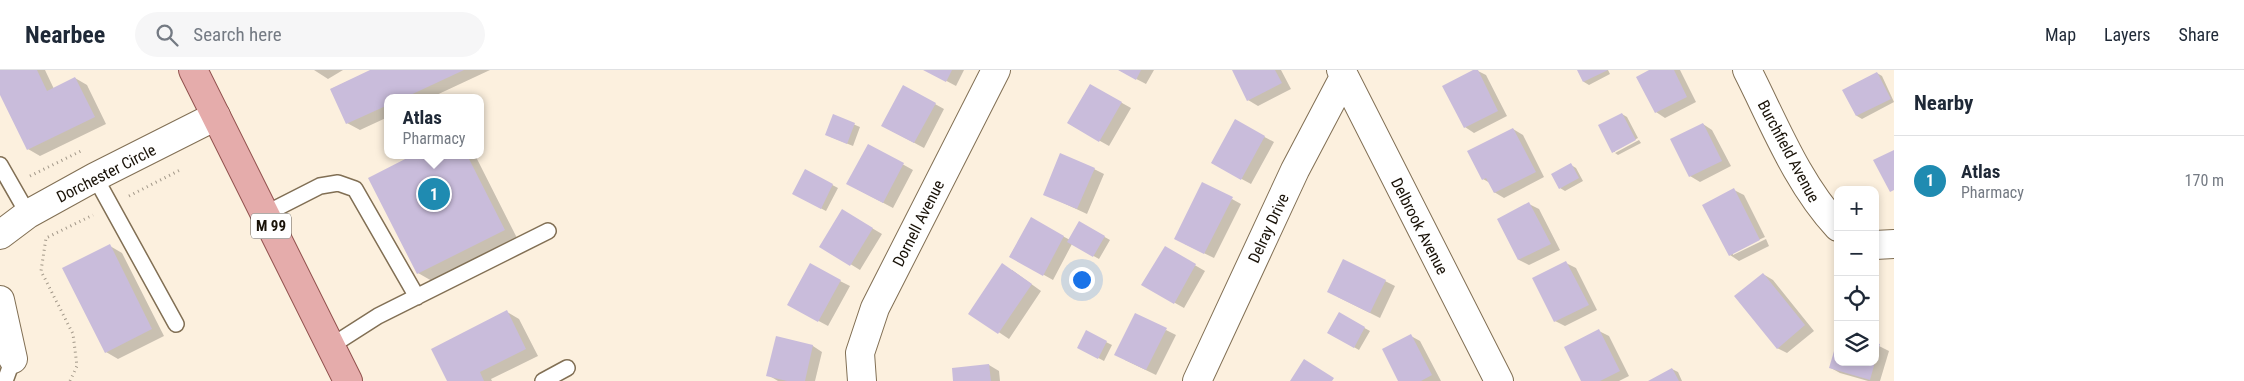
<!DOCTYPE html>
<html lang="en">
<head>
<meta charset="utf-8">
<style>
	:root { --surface:#fff; --page:#f6f6f7; --text:#1f2937; --muted:#747a83; --line:#e0e1e3; --accent:#1f8bb1 }
	body { margin:0; font-family:"Roboto Condensed",sans-serif; background:var(--page); color:var(--text) }
	.controls { position:absolute; right:15px; bottom:15px; display:grid; overflow:hidden; border-radius:10px; box-shadow:0 2px 8px #0003 }
	.controls button { width:45px; height:45px; display:grid; place-items:center; padding:0; border:0; border-bottom:1px solid var(--line); background:var(--surface); color:var(--text); font:25px sans-serif }
	.you { position:absolute; left:1081px; top:209px; width:18px; height:18px; margin:-12px; border:4px solid #fff; border-radius:50%; background:#1a73e8; box-shadow:0 0 0 8px #1a73e833 }
	.badge { display:grid; place-items:center; width:32px; height:32px; border-radius:50%; background:var(--accent); color:#fff; font-size:16px; font-weight:700 }
	.pin { position:absolute; translate:-50% -50%; border:2px solid #fff; box-shadow:0 1px 5px #0006 }
	.popup { position:absolute; left:384px; top:24px; width:100px; height:65px; box-sizing:border-box; display:grid; place-content:center; border-radius:10px; background:var(--surface); filter:drop-shadow(0 1px 4px #0005); font-size:16px; white-space:nowrap; color:var(--muted) }
	.popup b { font-size:19px; color:var(--text) }
	.popup::after { content:''; position:absolute; left:50%; top:100%; margin-left:-10px; border:10px solid transparent; border-top-color:var(--surface) }
	.list { margin:0; padding:0; list-style:none }
	h2 { display:flex; justify-content:space-between; align-items:center; height:65px; margin:0; padding:0 20px; font-size:21px }
	h2 small { font-size:16px; font-weight:400; color:var(--muted) }
	.list li { display:grid; grid-template-columns:32px 1fr auto; gap:15px; align-items:center; box-sizing:border-box; height:90px; padding:0 20px; border-top:1px solid var(--line) }
	.list b { display:block; font-size:19px; white-space:nowrap }
	.list p { margin:0; font-size:16px; white-space:nowrap; color:var(--muted) }
	.list em { font-size:16px; font-style:normal; color:var(--muted) }
	.icon { flex:none; width:28px; height:28px; fill:none; stroke:currentColor; stroke-width:2; stroke-linecap:round; stroke-linejoin:round }
	.map { position:relative; flex:none; width:1894px; height:311px; overflow:hidden }
	header { display:flex; align-items:center; gap:30px; box-sizing:border-box; height:70px; padding:0 25px; background:var(--surface); border-bottom:1px solid var(--line) }
	header strong { font-size:24px }
	nav { display:flex; gap:28px; margin-inline-start:auto; font-size:18px }
	.search { width:350px; height:45px; background:var(--page); display:flex; align-items:center; gap:12px; box-sizing:border-box; padding:0 18px; border-radius:28px; color:var(--muted); font-size:19px }
	main { display:flex }
	aside { flex:1; background:var(--surface) }
	.map>svg:first-child { display:block }
	.shadow { fill:#0003 }
	.building { fill:#c9bcdb }
	.lines { fill:none; stroke-linecap:round; stroke-linejoin:round }
	.lane-casing { stroke:#816f54; stroke-width:18 }
	.street-casing { stroke:#816f54; stroke-width:30 }
	.primary-casing { stroke:#92524e; stroke-width:30 }
	.path { stroke:#a19788; stroke-width:3; stroke-dasharray:1 4; stroke-linecap:butt }
	.lane { stroke:#fff; stroke-width:15 }
	.street { stroke:#fff; stroke-width:28 }
	.primary { stroke:#e5acab; stroke-width:28 }
	.labels { text-anchor:middle; stroke-width:4; stroke-linejoin:round; paint-order:stroke }
	.shield { fill:#fff; stroke:#5e5952; stroke-width:1 }
	.shield-label { font-size:15px; font-weight:bold; fill:#191208 }
	.street-label { font-size:16px; fill:#191208; stroke:#fff }
</style>
</head>
<body>
<header>
<strong>Nearbee</strong>
<div class="search"><svg class="icon" aria-label="search" viewBox="0 0 24 24"><circle cx="10" cy="10" r="6"/><path d="M15 15l6 6"/></svg>Search here</div>
<nav><a>Map</a><a>Layers</a><a>Share</a></nav>
</header>
<main>
<div class="map">
<svg width="1894" height="311" viewBox="0 0 1894 311">
	<rect width="100%" height="100%" fill="#fcf0de"/>
	<path class="shadow" d="M0 0H45L54 19 75 8 87 15 106 54 40 86 28 79 0 22Z
		M314 0H343L328 9Z
		M372 0H490L430 28H388V47L360 60 347 53 331 19Z
		M926 0H964L956 16Z
		M1119 0H1154L1146 14Z
		M1233 0H1281L1291 19 1258 36 1248 30Z
		M1476 0 1486 5 1507 46 1474 63 1465 57Z
		M1578 0H1608L1610 4 1589 15 1584 12Z
		M1652 0H1680L1696 32 1665 48 1656 42Z
		M1877 3 1882 6 1894 32 1862 49 1857 46 1844 20Z
		M1090 15 1131 38 1109 76 1068 53Z
		M935 34 944 39 924 78 892 61Z
		M1622 44 1627 47 1638 68 1615 80V82H1613Z
		M834 46 860 57 853 76 831 67Z
		M1235 51 1274 72 1251 114 1212 93Z
		M1703 54 1712 60 1731 96 1700 112 1690 106 1672 70Z
		M1513 59 1523 65 1544 107 1504 128 1494 122 1490 113 1483 109Z
		M1639 70 1641 73 1618 85 1615 83Z
		M868 75 913 100 893 138 857 119Z
		M416 85H475L517 168 432 211 418 203Z
		M1571 95 1576 98 1583 111 1565 121 1560 118Z
		M1094 99 1104 104 1087 144 1044 124Z
		M806 101 838 118 826 141 794 124Z
		M1734 120 1744 125 1765 167 1733 182V185L1766 169 1769 176 1739 191 1730 185Z
		M1232 129 1241 134 1214 188 1185 174Z
		M1529 134 1539 139 1560 180 1529 195 1519 190 1499 149Z
		M843 141 882 164 860 200 821 176Z
		M1031 149 1070 170 1080 153 1110 170 1099 189 1072 174 1053 210 1010 186Z
		M110 176 122 183 164 266 118 289 106 282Z
		M1165 178 1205 201 1184 238 1143 215Z
		M1566 193 1576 198 1597 240 1565 256 1555 251Z
		M1012 200 1041 221 1009 269 970 243Z
		M1763 204 1773 210 1814 261 1787 283 1777 278Z
		M840 211 850 216 828 256 798 240Z
		M1385 211 1395 216 1380 248 1338 227Z
		M507 242 519 249 538 286 491 309 492 311H448Z
		M1339 244 1370 261 1359 280 1329 263Z
		M1166 260 1176 265 1156 305 1125 290Z
		M1599 261 1609 266 1629 306 1619 311H1582Z
		M1086 262 1112 275 1104 291 1078 277Z
		M1411 266 1420 271 1441 311H1399Z
		M777 267 813 276 822 282 815 311H778L768 305Z
		M1838 274V292H1875V274L1889 281 1880 311H1868L1840 303 1831 298Z
		M989 295 999 301 1000 311H954L953 299Z
		M1672 299 1678 302 1682 311H1651Z"/>
	<path class="building" d="M0 0H37L47 21 75 7 95 47 27 80 0 25Z
		M370 0H464L404 28H388V35L346 54 330 19Z
		M923 0H952L946 12Z
		M1118 0H1141L1136 10Z
		M1232 0H1275L1282 13 1247 31Z
		M1473 0H1478L1498 41 1464 58 1442 16Z
		M1577 0H1608L1583 12Z
		M1649 0H1674L1687 27 1655 43 1636 7Z
		M1877 2 1891 29 1856 46 1842 20Z
		M1090 14 1122 32 1099 72 1067 53Z
		M903 15 936 33 914 73 881 56Z
		M1622 43 1636 70 1612 83 1598 55Z
		M833 44 855 53 847 74 825 65Z
		M1235 49 1265 66 1241 110 1211 93Z
		M1703 53 1722 91 1689 107 1670 69Z
		M1513 58 1536 102 1494 123 1486 108 1482 110 1467 81Z
		M868 74 904 93 883 133 846 114Z
		M1894 80V120L1890 122 1873 90Z
		M1060 83 1095 98 1077 139 1043 125Z
		M413 85H467L505 160 417 204 368 108Z
		M1571 93 1579 108 1559 119 1551 104Z
		M805 99 833 114 821 139 792 124Z
		M1202 112 1233 127 1204 184 1174 169Z
		M1734 118 1760 170 1729 186 1702 135Z
		M1529 132 1551 174 1518 190 1497 149Z
		M842 139 873 158 850 196 819 177Z
		M1031 147 1064 166 1043 206 1009 187Z
		M1079 151 1105 166 1093 187 1067 172Z
		M110 174 152 259 105 283 62 198Z
		M1165 176 1196 194 1174 234 1141 215Z
		M1343 189 1386 210 1370 243 1327 222Z
		M1566 191 1589 235 1554 252 1532 208Z
		M810 193 841 210 818 252 787 235Z
		M1002 193 1032 214 998 264 968 244Z
		M1763 203 1805 255 1777 279 1734 226Z
		M507 240 526 279 480 302 484 311H447L431 279Z
		M1339 242 1365 257 1354 278 1327 263Z
		M1135 243 1167 258 1146 300 1114 285Z
		M1599 259 1620 301 1600 311H1581L1564 277Z
		M1086 260 1107 271 1098 289 1077 278Z
		M1411 264 1432 305 1421 311H1398L1382 279Z
		M776 266 813 275 805 311H787L766 306Z
		M1837 271 1838 292H1875L1870 310 1829 298Z
		M1875 273 1880 274 1876 290H1875Z
		M1304 289 1334 308 1332 311H1290Z
		M989 294 991 311H953L952 298Z
		M1672 298 1679 311H1648Z"/>
	<g class="lines">
		<defs>
			<path id="lane" d="M0 95 28 144
				M95 107 176 254
				M265 144 320 116 338 113 355 119 417 227
				M331 276 378 246 548 161
				M5 311 13 289
				M543 311 567 298"/>
			<path id="street" d="M1341 0 1499 311
				M1747 0C1774 53 1797 113 1838 157
				M0 165 28 144 95 107 216 46
				M1875 175 1894 174
				M0 230 13 289
				M862 311 860 283 875 238 996 0
				M1197 311 1295 100 1344 7"/>
			<path id="primary" d="M193 0 348 311"/>
		</defs>
		<use href="#lane" class="lane-casing"/>
		<use href="#street" class="street-casing"/>
		<use href="#primary" class="primary-casing"/>
		<path class="path" d="M30 106 83 80
			M129 126 182 99
			M70 311 77 296 73 264 41 201 46 168 93 145"/>
		<use href="#lane" class="lane"/>
		<use href="#street" class="street"/>
		<use href="#primary" class="primary"/>
	</g>
	<g class="labels">
		<rect class="shield" x="251" y="143.5" width="40" height="25" rx="4"/>
		<g class="shield-label">
			<text x="271" y="161">M 99</text>
		</g>
		<g class="street-label">
			<text transform="translate(1789 81) rotate(62)" y="6">Burchfield Avenue</text>
			<text transform="translate(106 103) rotate(-27)" y="6">Dorchester Circle</text>
			<text transform="translate(918 153) rotate(-63)" y="6">Dornell Avenue</text>
			<text transform="translate(1420 156) rotate(63)" y="6">Delbrook Avenue</text>
			<text transform="translate(1268 158) rotate(-65)" y="6">Delray Drive</text>
		</g>
	</g>
</svg>
<div class="controls">
<button>+</button>
<button>−</button>
<button><svg class="icon" aria-label="locate" viewBox="0 0 24 24"><circle cx="12" cy="12" r="6"/><path d="M12 2v4M12 18v4M2 12h4M18 12h4"/></svg></button>
<button><svg class="icon" aria-label="layers" viewBox="0 0 24 24"><path d="M12 4l9 5-9 5-9-5zM3 14l9 5 9-5"/></svg></button>
</div>
<div class="you"></div>
<div class="pin badge" style="left:434px;top:124px">1</div>
<div class="popup"><b>Atlas</b>Pharmacy</div>
</div>
<aside>
<h2>Nearby<small></small></h2>
<ul class="list">
<li><span class="badge">1</span><div><b>Atlas</b><p>Pharmacy</p></div><em>170 m</em></li>
</ul>
</aside>
</main>
</body>
</html>
